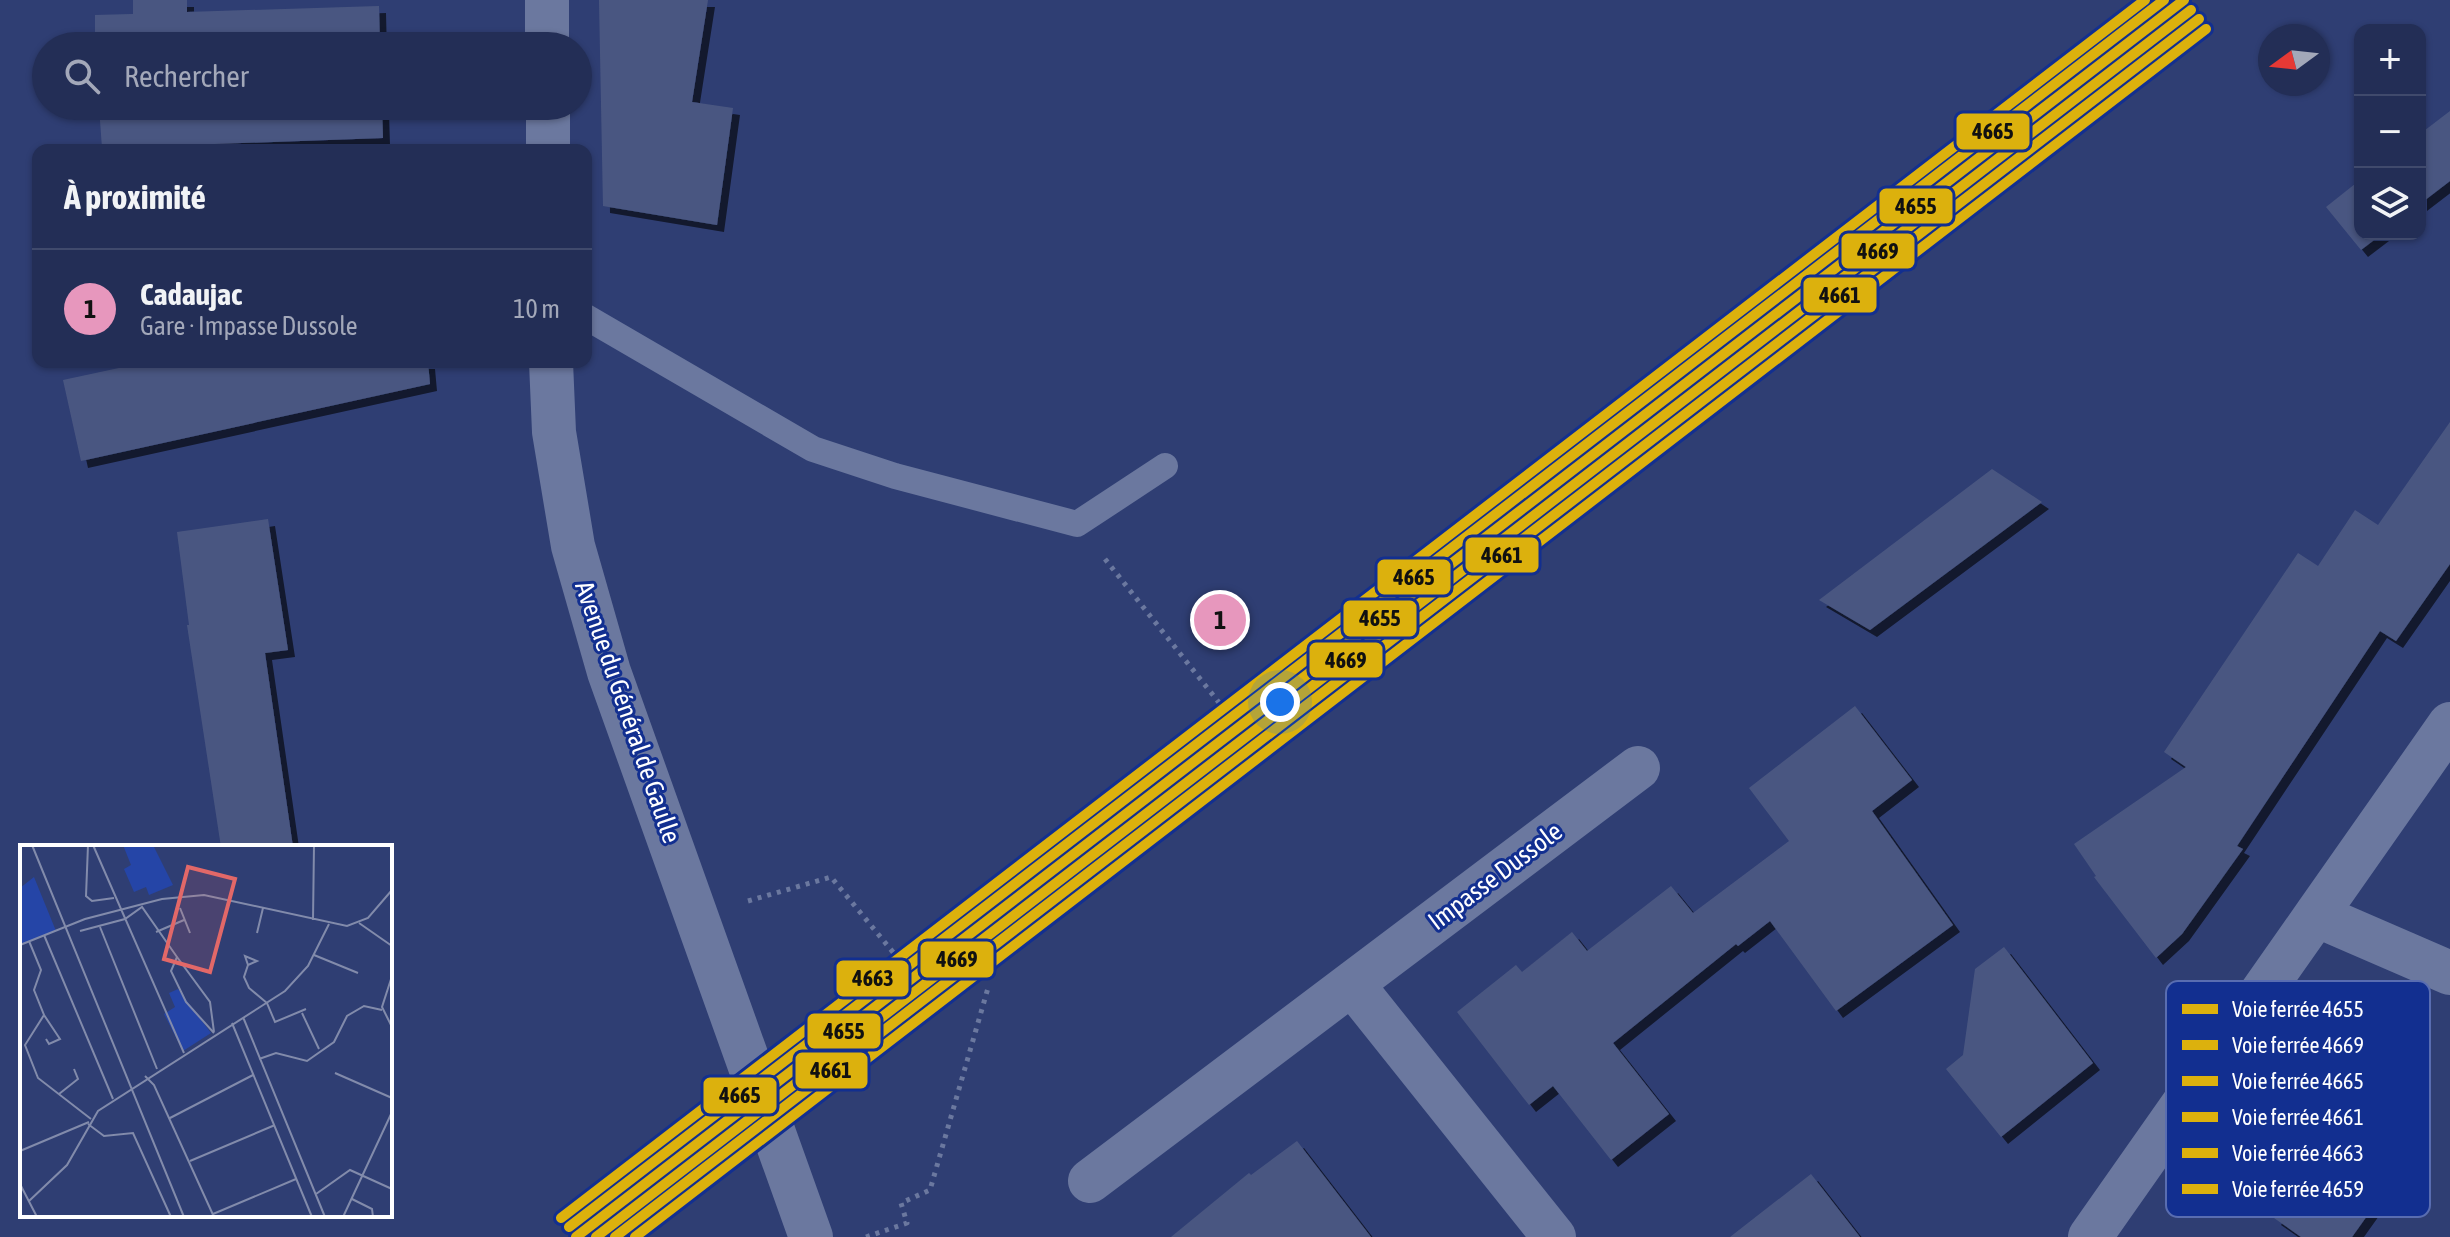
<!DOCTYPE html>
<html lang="fr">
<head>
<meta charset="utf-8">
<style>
	:root { --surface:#232e56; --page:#2b365c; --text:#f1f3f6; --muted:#a3a8b9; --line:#404a6c; --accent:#e797bd }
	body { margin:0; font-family:"Asap Condensed",sans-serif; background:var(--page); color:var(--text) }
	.controls { position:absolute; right:24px; top:24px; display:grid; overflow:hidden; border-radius:16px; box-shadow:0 2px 6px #0004 }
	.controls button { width:72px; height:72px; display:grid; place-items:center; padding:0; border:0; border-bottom:2px solid var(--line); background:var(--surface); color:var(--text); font:40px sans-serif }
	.compass { position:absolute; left:2258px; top:24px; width:72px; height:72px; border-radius:50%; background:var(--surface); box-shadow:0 2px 6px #0004; rotate:255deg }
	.you { position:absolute; left:1280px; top:702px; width:28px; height:28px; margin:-20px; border:6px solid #fff; border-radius:50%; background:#1a73e8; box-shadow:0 0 0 12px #1a73e833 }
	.badge { display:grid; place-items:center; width:52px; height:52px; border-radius:50%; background:var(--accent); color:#111; font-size:26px; font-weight:700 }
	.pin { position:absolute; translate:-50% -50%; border:4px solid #fff; box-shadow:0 2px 8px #0006 }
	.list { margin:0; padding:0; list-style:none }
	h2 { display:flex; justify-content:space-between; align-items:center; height:104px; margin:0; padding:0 32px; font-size:34px }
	h2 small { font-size:26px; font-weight:400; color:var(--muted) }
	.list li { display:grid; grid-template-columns:52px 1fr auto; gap:24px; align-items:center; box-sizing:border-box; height:120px; padding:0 32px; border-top:2px solid var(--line) }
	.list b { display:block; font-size:30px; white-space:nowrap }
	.list p { margin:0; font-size:26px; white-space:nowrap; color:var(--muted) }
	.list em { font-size:26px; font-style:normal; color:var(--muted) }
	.icon { flex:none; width:44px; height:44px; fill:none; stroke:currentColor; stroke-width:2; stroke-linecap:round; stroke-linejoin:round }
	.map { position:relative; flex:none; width:2450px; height:1237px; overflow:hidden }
	.search { position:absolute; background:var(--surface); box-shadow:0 2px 6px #0004; left:32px; top:32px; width:560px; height:88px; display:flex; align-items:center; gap:20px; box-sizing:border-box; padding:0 28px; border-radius:44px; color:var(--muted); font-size:30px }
	.panel { position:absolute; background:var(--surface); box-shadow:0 2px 6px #0004; left:32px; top:144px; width:560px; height:224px; border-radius:16px }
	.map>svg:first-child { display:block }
	.building { fill:#4a5781; filter:url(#shadow) }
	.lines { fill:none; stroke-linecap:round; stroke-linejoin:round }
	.path { stroke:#6b789f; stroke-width:5; stroke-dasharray:4 6; stroke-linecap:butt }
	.service { stroke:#6b789f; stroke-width:26 }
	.minor { stroke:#6b789f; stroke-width:44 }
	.tertiary { stroke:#6b789f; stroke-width:44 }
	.rail-1-casing { stroke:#122f90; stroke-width:16 }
	.rail-2-casing { stroke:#122f90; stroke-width:16 }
	.rail-3-casing { stroke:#122f90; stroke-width:16 }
	.rail-4-casing { stroke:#122f90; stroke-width:16 }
	.rail-5-casing { stroke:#122f90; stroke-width:16 }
	.rail-6-casing { stroke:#122f90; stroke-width:16 }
	.rail-1 { stroke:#dcb10d; stroke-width:10 }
	.rail-2 { stroke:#dcb10d; stroke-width:10 }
	.rail-3 { stroke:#dcb10d; stroke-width:10 }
	.rail-4 { stroke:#dcb10d; stroke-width:10 }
	.rail-5 { stroke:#dcb10d; stroke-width:10 }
	.rail-6 { stroke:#dcb10d; stroke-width:10 }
	.labels { text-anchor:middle; stroke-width:6; stroke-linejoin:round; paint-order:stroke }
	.street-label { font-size:26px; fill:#fff; stroke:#122f90 }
	.inset-road { fill:none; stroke:#828bab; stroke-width:2 }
	.view { fill:#e26868; fill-opacity:0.15; stroke:#e26868; stroke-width:4 }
	.inset-edge { fill:none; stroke:#fff; stroke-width:4 }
	.key { fill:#122f90; stroke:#596db1; stroke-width:2 }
	.key-label { font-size:22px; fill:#fff }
	.line-badge { stroke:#122f90; stroke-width:3 }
	.pale-badge-label { font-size:22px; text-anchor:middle; font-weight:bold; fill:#111 }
</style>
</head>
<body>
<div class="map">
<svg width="2450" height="1237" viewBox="0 0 2450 1237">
	<defs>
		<filter id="shadow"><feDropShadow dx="7" dy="7" stdDeviation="0" flood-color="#0009"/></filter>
	</defs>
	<rect width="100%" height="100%" fill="#2f3e73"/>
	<path class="building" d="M133 0H187V12L379 6 380 46H95V15L133 14Z
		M599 0H708L692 102 733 108 717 225 603 206Z
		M99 106H382L383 138 102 148Z
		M2450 111V181L2420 204V134Z
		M2360 180V234H2382L2361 250 2326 207Z
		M147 362H428L430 384 81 461 63 380Z
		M2450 422V564L2396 641 2380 631 2237 846 2243 849 2182 934 2156 958 2094 877 2096 876 2074 844 2186 767 2164 752 2298 553 2318 566 2355 510 2378 525Z
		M1992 469 2042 502 1870 630 1819 600Z
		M268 519 288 650 265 653 293 847H221L187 625H189L177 532Z
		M1855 706 1912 780 1872 811 1953 925 1836 1011 1770 921 1738 946 1736 944 1613 1043 1669 1114 1611 1160 1553 1086 1529 1105 1457 1012 1516 965 1522 972 1572 932 1587 951 1671 886 1693 913 1789 841 1749 788Z
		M2004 947 2093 1063 2001 1137 1946 1069 1963 1055 1975 969Z
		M2344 1120 2404 1164 2352 1237H2301L2274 1218Z
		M1297 1141 1371 1237H1171L1249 1173 1251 1175Z
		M1811 1174 1860 1237H1730Z"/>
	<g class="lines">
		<path class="path" d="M1105 559 1228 714
			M748 901 831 877 897 957
			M866 1237 907 1223 901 1203 930 1190 988 988"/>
		<path class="service" d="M586 317 813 449 895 476 1077 524 1165 466"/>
		<path class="minor" d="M2316 915 2450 724
			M1352 984 1554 1237
			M1090 1181 1638 768
			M2090 1237 2316 915 2450 973"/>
		<path class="tertiary" d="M547 0V46
			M548 106V150
			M551 362 554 432 573 546 609 672 811 1237"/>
		<defs>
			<path id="rail-1" d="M576 1237 2184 0"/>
			<path id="rail-2" d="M596 1237 2191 10"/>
			<path id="rail-3" d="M569 1227 2164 0"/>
			<path id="rail-4" d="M615 1237 2199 19"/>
			<path id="rail-5" d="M561 1218 2145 0"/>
			<path id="rail-6" d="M635 1237 2206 29"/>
		</defs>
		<use href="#rail-1" class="rail-1-casing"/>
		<use href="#rail-2" class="rail-2-casing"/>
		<use href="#rail-3" class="rail-3-casing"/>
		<use href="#rail-4" class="rail-4-casing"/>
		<use href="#rail-5" class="rail-5-casing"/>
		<use href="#rail-6" class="rail-6-casing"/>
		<use href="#rail-1" class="rail-1"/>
		<use href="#rail-2" class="rail-2"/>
		<use href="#rail-3" class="rail-3"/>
		<use href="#rail-4" class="rail-4"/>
		<use href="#rail-5" class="rail-5"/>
		<use href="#rail-6" class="rail-6"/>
	</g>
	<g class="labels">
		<g class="street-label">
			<text transform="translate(628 712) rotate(71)" y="9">Avenue du Général de Gaulle</text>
			<text transform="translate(1495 876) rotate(-37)" y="9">Impasse Dussole</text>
		</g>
	</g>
	<g transform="translate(20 845)">
		<rect width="372" height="372" fill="#2f3e73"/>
		<path d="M103 0H133L153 40 129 50 126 42 114 47 104 24 111 20ZM14 32 36 86 0 100V43ZM158 144 191 188 163 206 144 169 155 162 149 148Z" fill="#2545a7"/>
		<path class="inset-road" d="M12 0 164 372M68 0 66 51 72 56 94 53M73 0 164 208M160 63 170 88M293 75 294 0M339 78 372 101M80 82 137 224M60 86 105 74 122 62 157 112 151 126 166 157 194 188M136 87 164 75M237 88 243 63M24 90 93 254M9 96 21 125 14 145 24 170 5 200 18 233 71 274M0 100 65 74 142 54 184 50 327 81 348 73 372 45M294 110 338 128M157 112 190 157 194 187M228 120 225 111 237 116 228 120 224 132 229 143 247 158 255 177 286 164M372 131 362 162 372 182M282 168 299 204M24 170 40 194 29 199 26 194M223 172 305 372M212 178 292 372M239 214 256 208 287 216 314 197 327 171 344 161 362 165M315 228 372 253M125 231 134 240 194 372M39 249 58 234 54 224M150 273 233 230M68 279 84 291 113 288 151 372M0 306 69 277M170 316 255 280M0 339 17 372M296 349 330 325 372 344M332 354 352 364 353 372M9 356 47 320 78 266 265 146 288 121 309 79M193 369 276 334M323 372 372 267"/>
		<path class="view" d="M168 22 215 34 190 127 144 114Z"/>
		<rect width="372" height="372" class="inset-edge"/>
	</g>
	<rect x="2166" y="981" width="264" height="236" rx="12" class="key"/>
	<rect x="2182" y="1004" width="36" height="10" fill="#dcb10d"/>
	<rect x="2182" y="1040" width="36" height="10" fill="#dcb10d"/>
	<rect x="2182" y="1076" width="36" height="10" fill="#dcb10d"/>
	<rect x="2182" y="1112" width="36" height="10" fill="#dcb10d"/>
	<rect x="2182" y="1148" width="36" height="10" fill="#dcb10d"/>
	<rect x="2182" y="1184" width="36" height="10" fill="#dcb10d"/>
	<g class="key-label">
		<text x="2232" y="1017">Voie ferrée 4655</text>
		<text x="2232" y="1053">Voie ferrée 4669</text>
		<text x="2232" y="1089">Voie ferrée 4665</text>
		<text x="2232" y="1125">Voie ferrée 4661</text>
		<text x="2232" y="1161">Voie ferrée 4663</text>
		<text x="2232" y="1197">Voie ferrée 4659</text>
	</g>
	<g class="line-badge">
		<rect x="1955" y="112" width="76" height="39" rx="8" fill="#dcb10d"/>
		<rect x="1878" y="187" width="76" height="38" rx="8" fill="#dcb10d"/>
		<rect x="1840" y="232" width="76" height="38" rx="8" fill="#dcb10d"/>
		<rect x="1802" y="276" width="76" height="38" rx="8" fill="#dcb10d"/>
		<rect x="1464" y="536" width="76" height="38" rx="8" fill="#dcb10d"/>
		<rect x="1376" y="558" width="76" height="38" rx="8" fill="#dcb10d"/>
		<rect x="1342" y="599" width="76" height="39" rx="8" fill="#dcb10d"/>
		<rect x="1308" y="641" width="76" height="38" rx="8" fill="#dcb10d"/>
		<rect x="919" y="940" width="76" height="39" rx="8" fill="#dcb10d"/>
		<rect x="835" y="959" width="75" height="39" rx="8" fill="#dcb10d"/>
		<rect x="806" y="1012" width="76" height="38" rx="8" fill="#dcb10d"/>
		<rect x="794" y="1051" width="75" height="39" rx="8" fill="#dcb10d"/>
		<rect x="702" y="1076" width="76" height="39" rx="8" fill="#dcb10d"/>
	</g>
	<g class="pale-badge-label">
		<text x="1993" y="139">4665</text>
		<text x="1916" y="214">4655</text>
		<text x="1878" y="259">4669</text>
		<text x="1840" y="303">4661</text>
		<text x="1502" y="563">4661</text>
		<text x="1414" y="585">4665</text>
		<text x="1380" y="626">4655</text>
		<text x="1346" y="668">4669</text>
		<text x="957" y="967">4669</text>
		<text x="873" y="986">4663</text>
		<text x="844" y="1039">4655</text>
		<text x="831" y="1078">4661</text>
		<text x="740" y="1103">4665</text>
	</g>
</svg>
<div class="controls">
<button>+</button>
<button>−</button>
<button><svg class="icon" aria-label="layers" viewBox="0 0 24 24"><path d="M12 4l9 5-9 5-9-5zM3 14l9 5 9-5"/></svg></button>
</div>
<svg class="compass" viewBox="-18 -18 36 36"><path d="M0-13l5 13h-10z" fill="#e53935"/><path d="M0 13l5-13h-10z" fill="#a3a8b9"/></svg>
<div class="you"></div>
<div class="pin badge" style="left:1220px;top:620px">1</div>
<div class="search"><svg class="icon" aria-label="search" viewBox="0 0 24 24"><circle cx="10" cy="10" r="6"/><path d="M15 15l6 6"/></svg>Rechercher</div>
<section class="panel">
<h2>À proximité<small></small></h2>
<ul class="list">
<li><span class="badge">1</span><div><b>Cadaujac</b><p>Gare · Impasse Dussole</p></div><em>10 m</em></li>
</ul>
</section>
</div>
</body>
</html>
